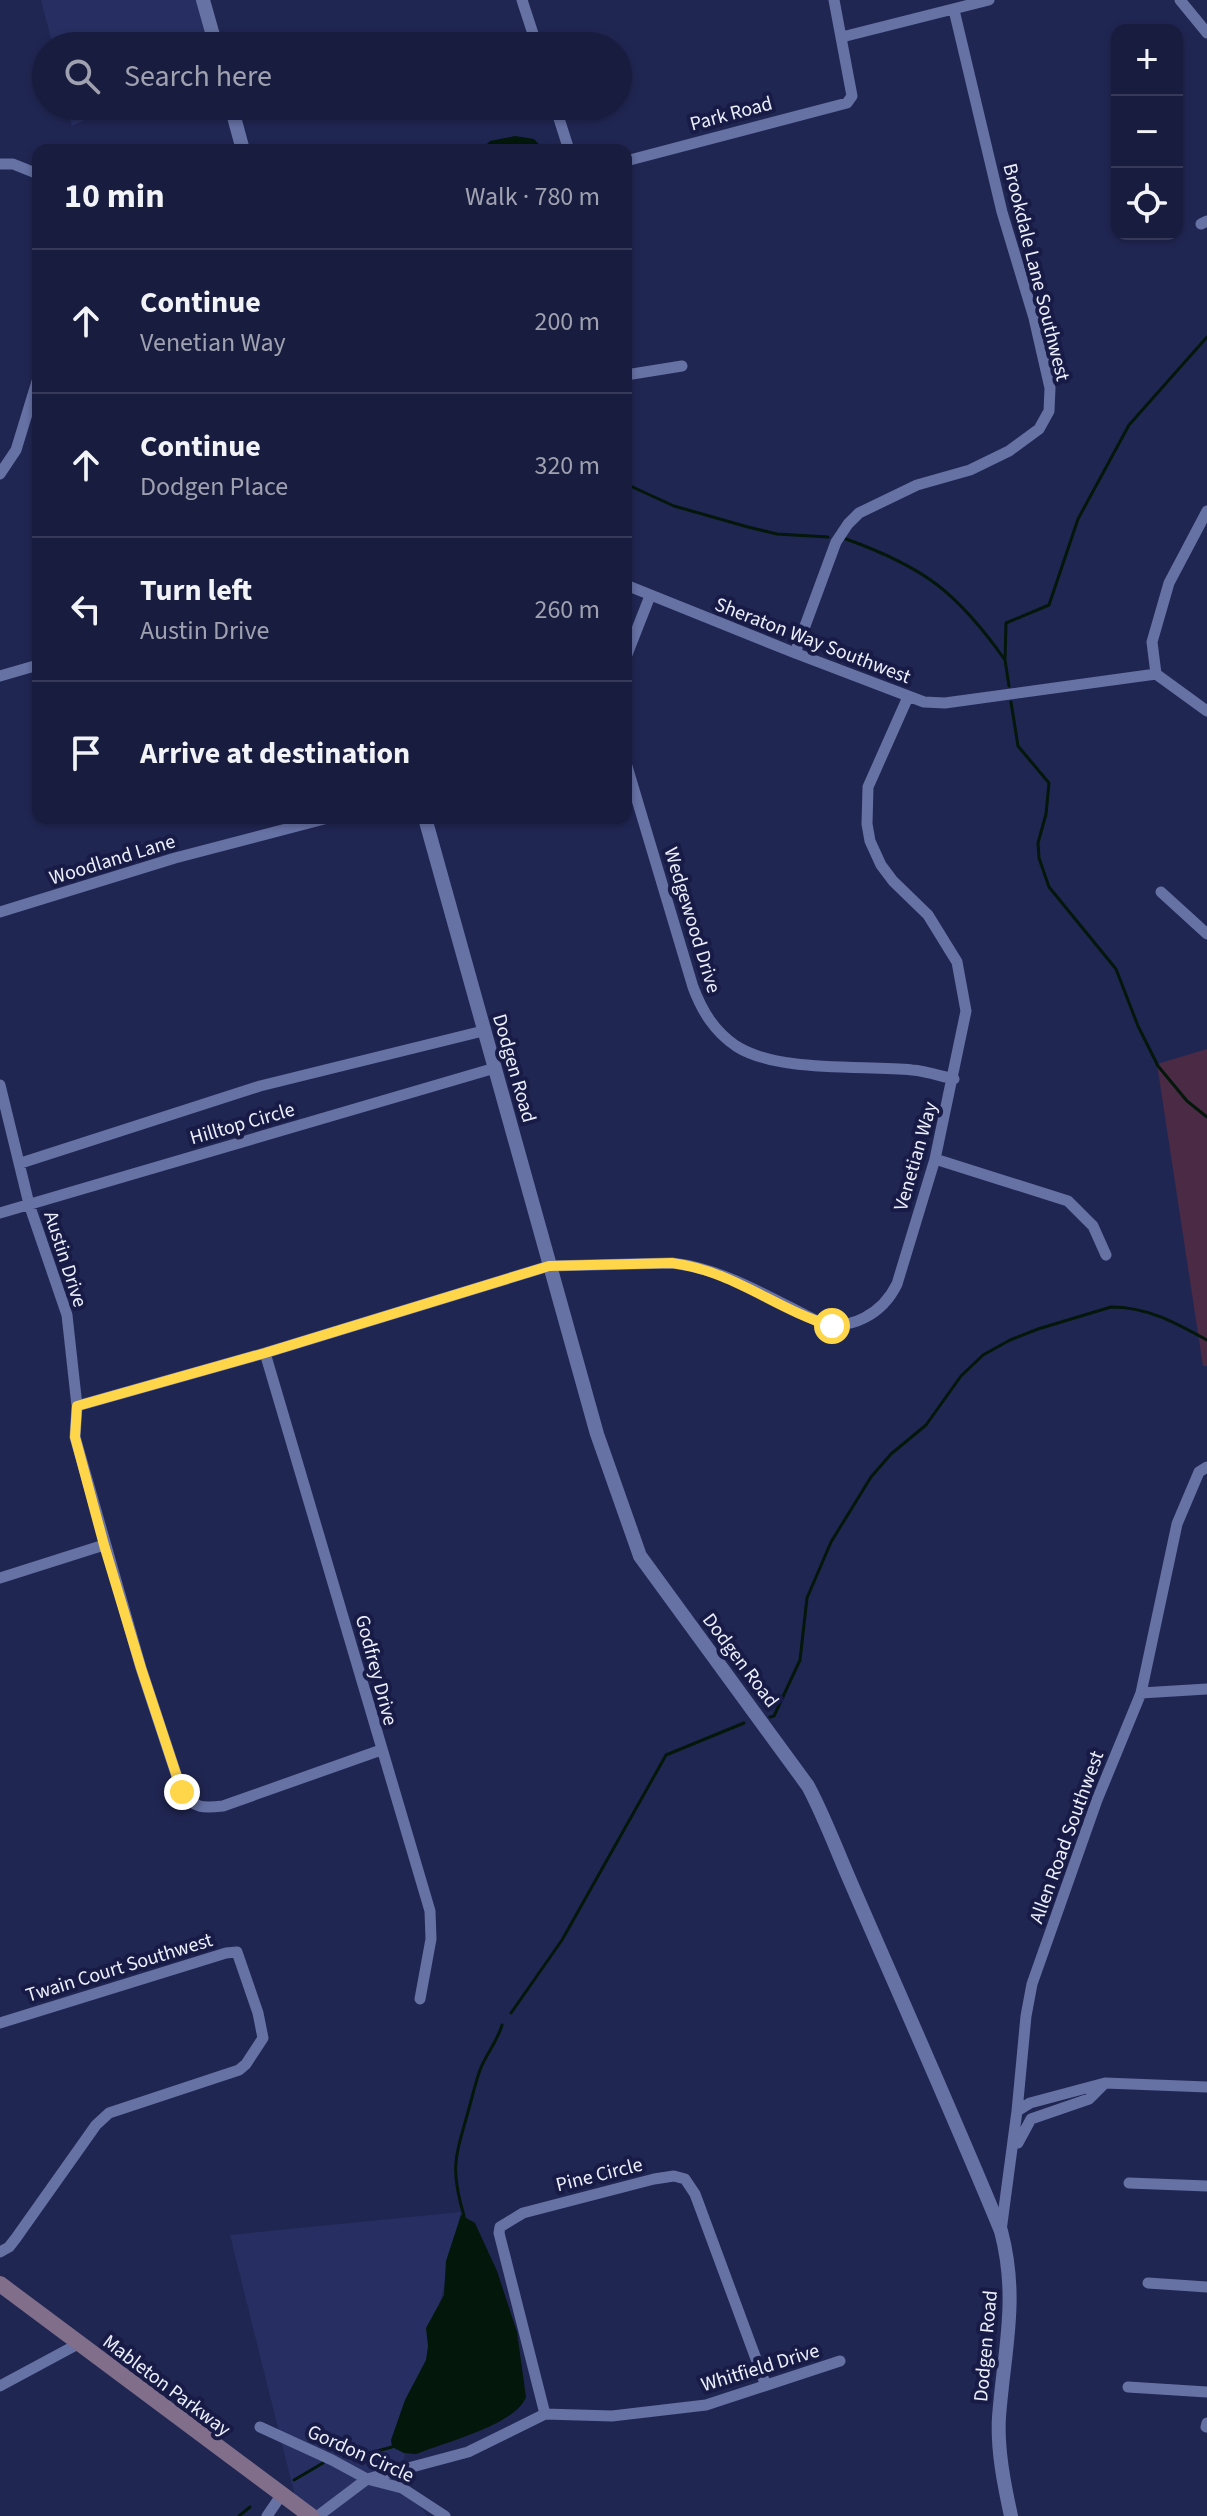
<!DOCTYPE html>
<html lang="en">
<head>
<meta charset="utf-8">
<style>
	:root { --surface:#181c3e; --page:#212545; --text:#f1f3f6; --muted:#9fa1b0; --line:#363a58 }
	body { margin:0; font-family:"Source Sans 3",sans-serif; background:var(--page); color:var(--text) }
	.controls { position:absolute; right:24px; top:24px; display:grid; overflow:hidden; border-radius:16px; box-shadow:0 2px 6px #0004 }
	.controls button { width:72px; height:72px; display:grid; place-items:center; padding:0; border:0; border-bottom:2px solid var(--line); background:var(--surface); color:var(--text); font:40px sans-serif }
	.stop { position:absolute; width:24px; height:24px; margin:-18px; border:6px solid #ffd54a; border-radius:50%; background:#fff }
	.stop.end { background:#ffd54a; border-color:#fff; box-shadow:0 2px 8px #0008 }
	.list { margin:0; padding:0; list-style:none }
	h2 { display:flex; justify-content:space-between; align-items:center; height:104px; margin:0; padding:0 32px; font-size:34px }
	h2 small { font-size:26px; font-weight:400; color:var(--muted) }
	.list li { display:grid; grid-template-columns:52px 1fr auto; gap:24px; align-items:center; box-sizing:border-box; height:144px; padding:0 32px; border-top:2px solid var(--line) }
	.list b { display:block; font-size:30px; white-space:nowrap }
	.list p { margin:0; font-size:26px; white-space:nowrap; color:var(--muted) }
	.list em { font-size:26px; font-style:normal; color:var(--muted) }
	.icon { flex:none; width:44px; height:44px; fill:none; stroke:currentColor; stroke-width:2; stroke-linecap:round; stroke-linejoin:round }
	.map { position:relative; flex:none; width:1207px; height:2516px; overflow:hidden }
	.search { position:absolute; background:var(--surface); box-shadow:0 2px 6px #0004; left:32px; top:32px; width:600px; height:88px; display:flex; align-items:center; gap:20px; box-sizing:border-box; padding:0 28px; border-radius:44px; color:var(--muted); font-size:30px }
	.panel { position:absolute; background:var(--surface); box-shadow:0 2px 6px #0004; left:32px; top:144px; width:600px; height:680px; border-radius:16px }
	.map>svg:first-child { display:block }
	.built { fill:#272f62 }
	.green { fill:#4b2a45 }
	.water { fill:#03170a }
	.lines { fill:none; stroke-linecap:round; stroke-linejoin:round }
	.stream { stroke:#03170a; stroke-width:3 }
	.minor { stroke:#6671a4; stroke-width:11 }
	.tertiary { stroke:#6671a4; stroke-width:14 }
	.secondary { stroke:#806e8b; stroke-width:16 }
	.route { stroke:#ffd54a; stroke-width:10 }
	.labels { text-anchor:middle; stroke-width:8; stroke-linejoin:round; paint-order:stroke }
	.street-label { font-size:20px; fill:#eceffb; stroke:#171b46 }
</style>
</head>
<body>
<div class="map">
<svg width="1207" height="2516" viewBox="0 0 1207 2516">
	<rect width="100%" height="100%" fill="#202652"/>
	<path class="built" d="M41 0H204L220 46H53Z
		M67 106H116L72 126Z
		M461 2212 400 2475 427 2516H300L230 2235Z"/>
	<path class="green" d="M1207 1049V1366H1203L1157 1064Z"/>
	<path class="water" d="M515 136 534 139 544 150H481L490 141Z
		M461 2215 475 2223 497 2271 517 2332 526 2397C517 2424 443 2443 416 2454L404 2453 392 2447 391 2440 405 2400 426 2360 428 2346 426 2328 444 2295 446 2261Z"/>
	<g class="lines">
		<path class="stream" d="M626 484 674 506 748 527 777 534 828 537
			M846 539C924 567 957 592 1005 660
			M1009 686 1005 660 1006 623 1049 605 1078 519 1129 425 1207 337
			M1011 702 1018 746 1049 783 1046 814 1038 843 1039 858 1049 887 1116 969 1138 1026 1158 1066 1187 1101 1207 1117
			M770 1717 774 1716 800 1660 807 1598 831 1542 871 1477 891 1454 926 1425 961 1376 983 1355 1010 1340 1038 1329 1111 1307C1148 1307 1176 1323 1207 1340
			M511 2013 562 1940 666 1755 744 1723
			M464 2216C450 2168 455 2158 468 2112 472 2098 475 2084 480 2070 486 2054 497 2042 502 2025
			M344 2456 366 2454 392 2447
			M294 2480 323 2463
			M239 2516 250 2507"/>
		<path class="minor" d="M522 0 537 46
			M1180 0 1207 33
			M842 37 989 0
			M555 106 569 150
			M626 161 847 103 852 96 834 0
			M0 164H13L38 174
			M1201 224 1207 221
			M626 375 682 366
			M0 474 16 450 38 378
			M626 585 795 653 924 702 945 703 1156 674 1207 711
			M795 653 836 542 848 524 859 513 917 485 970 470 1009 451 1039 429 1049 411 1050 388 1034 318 1002 212 954 10
			M626 657 650 596
			M1156 674 1152 642 1169 583 1207 511
			M0 676 38 665
			M626 763 693 987C702 1011 714 1031 736 1046 778 1073 862 1065 912 1070 926 1071 940 1076 954 1079
			M1161 892 1207 934
			M0 912 175 858 328 818
			M0 1085 29 1204 67 1315 77 1406 75 1437 141 1668 182 1792C194 1809 204 1808 223 1806L381 1750
			M935 1159 1068 1201 1093 1226 1106 1255
			M21 1163 260 1086 483 1031
			M0 1213 495 1068
			M265 1353 430 1911 431 1939 420 1999
			M77 1406 265 1353 549 1266 672 1263C725 1269 772 1299 819 1322 851 1332 883 1313 897 1284L935 1159 966 1011 957 962 928 915 893 881 881 865 870 841 867 824 868 787 908 697
			M0 1578 104 1545
			M1141 1693 1207 1689
			M0 2023 226 1953 237 1952 258 2013 263 2038 246 2064 239 2070 109 2113 96 2125 16 2238 9 2247 0 2252
			M1017 2111 1030 2103 1105 2083 1207 2087
			M1018 2143 1031 2119 1089 2099 1104 2084
			M1129 2183 1207 2186
			M1001 2231 1017 2111 1026 2016 1032 1984 1097 1800 1141 1693 1177 1524 1199 1472 1207 1467
			M1148 2283 1207 2287
			M0 2386 78 2344
			M1128 2387 1207 2392
			M545 2414 499 2233 500 2227 523 2213 654 2179 674 2176 685 2179 695 2194 765 2383
			M260 2427 332 2460 367 2479 402 2488 445 2516
			M1206 2427 1207 2423
			M267 2516 282 2494
			M318 2516 367 2479 468 2452 545 2414 612 2416 706 2405 840 2361"/>
		<path class="tertiary" d="M203 0 216 46
			M231 106 243 150
			M425 818 597 1434 640 1556 808 1786C824 1816 835 1846 848 1876 899 1994 952 2112 1001 2231 1019 2299 1004 2350 999 2417 997 2449 1004 2484 1011 2516"/>
		<path class="secondary" d="M0 2284 311 2516"/>
	</g>
	<g class="lines">
		<path class="route" d="M182 1792 141 1668 104 1545 75 1437 77 1406 265 1353 549 1266 672 1263C734 1271 775 1309 832 1326"/>
	</g>
	<g class="labels">
		<g class="street-label">
			<text transform="translate(731 113) rotate(-15)" y="7">Park Road</text>
			<text transform="translate(1037 272) rotate(76)" y="7">Brookdale Lane Southwest</text>
			<text transform="translate(813 640) rotate(21)" y="7">Sheraton Way Southwest</text>
			<text transform="translate(112 859) rotate(-17)" y="7">Woodland Lane</text>
			<text transform="translate(693 920) rotate(73)" y="7">Wedgewood Drive</text>
			<text transform="translate(515 1068) rotate(74)" y="7">Dodgen Road</text>
			<text transform="translate(242 1123) rotate(-16)" y="7">Hilltop Circle</text>
			<text transform="translate(915 1156) rotate(-74)" y="7">Venetian Way</text>
			<text transform="translate(66 1259) rotate(72)" y="7">Austin Drive</text>
			<text transform="translate(741 1660) rotate(53)" y="7">Dodgen Road</text>
			<text transform="translate(377 1670) rotate(75)" y="7">Godfrey Drive</text>
			<text transform="translate(1066 1837) rotate(-70)" y="7">Allen Road Southwest</text>
			<text transform="translate(119 1967) rotate(-17)" y="7">Twain Court Southwest</text>
			<text transform="translate(599 2174) rotate(-14)" y="7">Pine Circle</text>
			<text transform="translate(985 2346) rotate(-85)" y="7">Dodgen Road</text>
			<text transform="translate(760 2367) rotate(-17)" y="7">Whitfield Drive</text>
			<text transform="translate(167 2385) rotate(37)" y="7">Mableton Parkway</text>
			<text transform="translate(361 2453) rotate(24)" y="7">Gordon Circle</text>
		</g>
	</g>
</svg>
<div class="controls">
<button>+</button>
<button>−</button>
<button><svg class="icon" aria-label="locate" viewBox="0 0 24 24"><circle cx="12" cy="12" r="6"/><path d="M12 2v4M12 18v4M2 12h4M18 12h4"/></svg></button>
</div>
<div class="stop" style="left:832px;top:1326px"></div>
<div class="stop end" style="left:182px;top:1792px"></div>
<div class="search"><svg class="icon" aria-label="search" viewBox="0 0 24 24"><circle cx="10" cy="10" r="6"/><path d="M15 15l6 6"/></svg>Search here</div>
<section class="panel">
<h2>10 min<small>Walk · 780 m</small></h2>
<ul class="list">
<li><svg class="icon" aria-label="ahead" viewBox="0 0 24 24"><path d="M12 20V5M6 11l6-6 6 6"/></svg><div><b>Continue</b><p>Venetian Way</p></div><em>200 m</em></li>
<li><svg class="icon" aria-label="ahead" viewBox="0 0 24 24"><path d="M12 20V5M6 11l6-6 6 6"/></svg><div><b>Continue</b><p>Dodgen Place</p></div><em>320 m</em></li>
<li><svg class="icon" aria-label="left" viewBox="0 0 24 24"><path d="M17 20v-9H6M10 6l-5 5 5 5"/></svg><div><b>Turn left</b><p>Austin Drive</p></div><em>260 m</em></li>
<li><svg class="icon" aria-label="arrive" viewBox="0 0 24 24"><path d="M6 21V4h12l-3 4 3 4H6"/></svg><div><b>Arrive at destination</b></div></li>
</ul>
</section>
</div>
</body>
</html>
